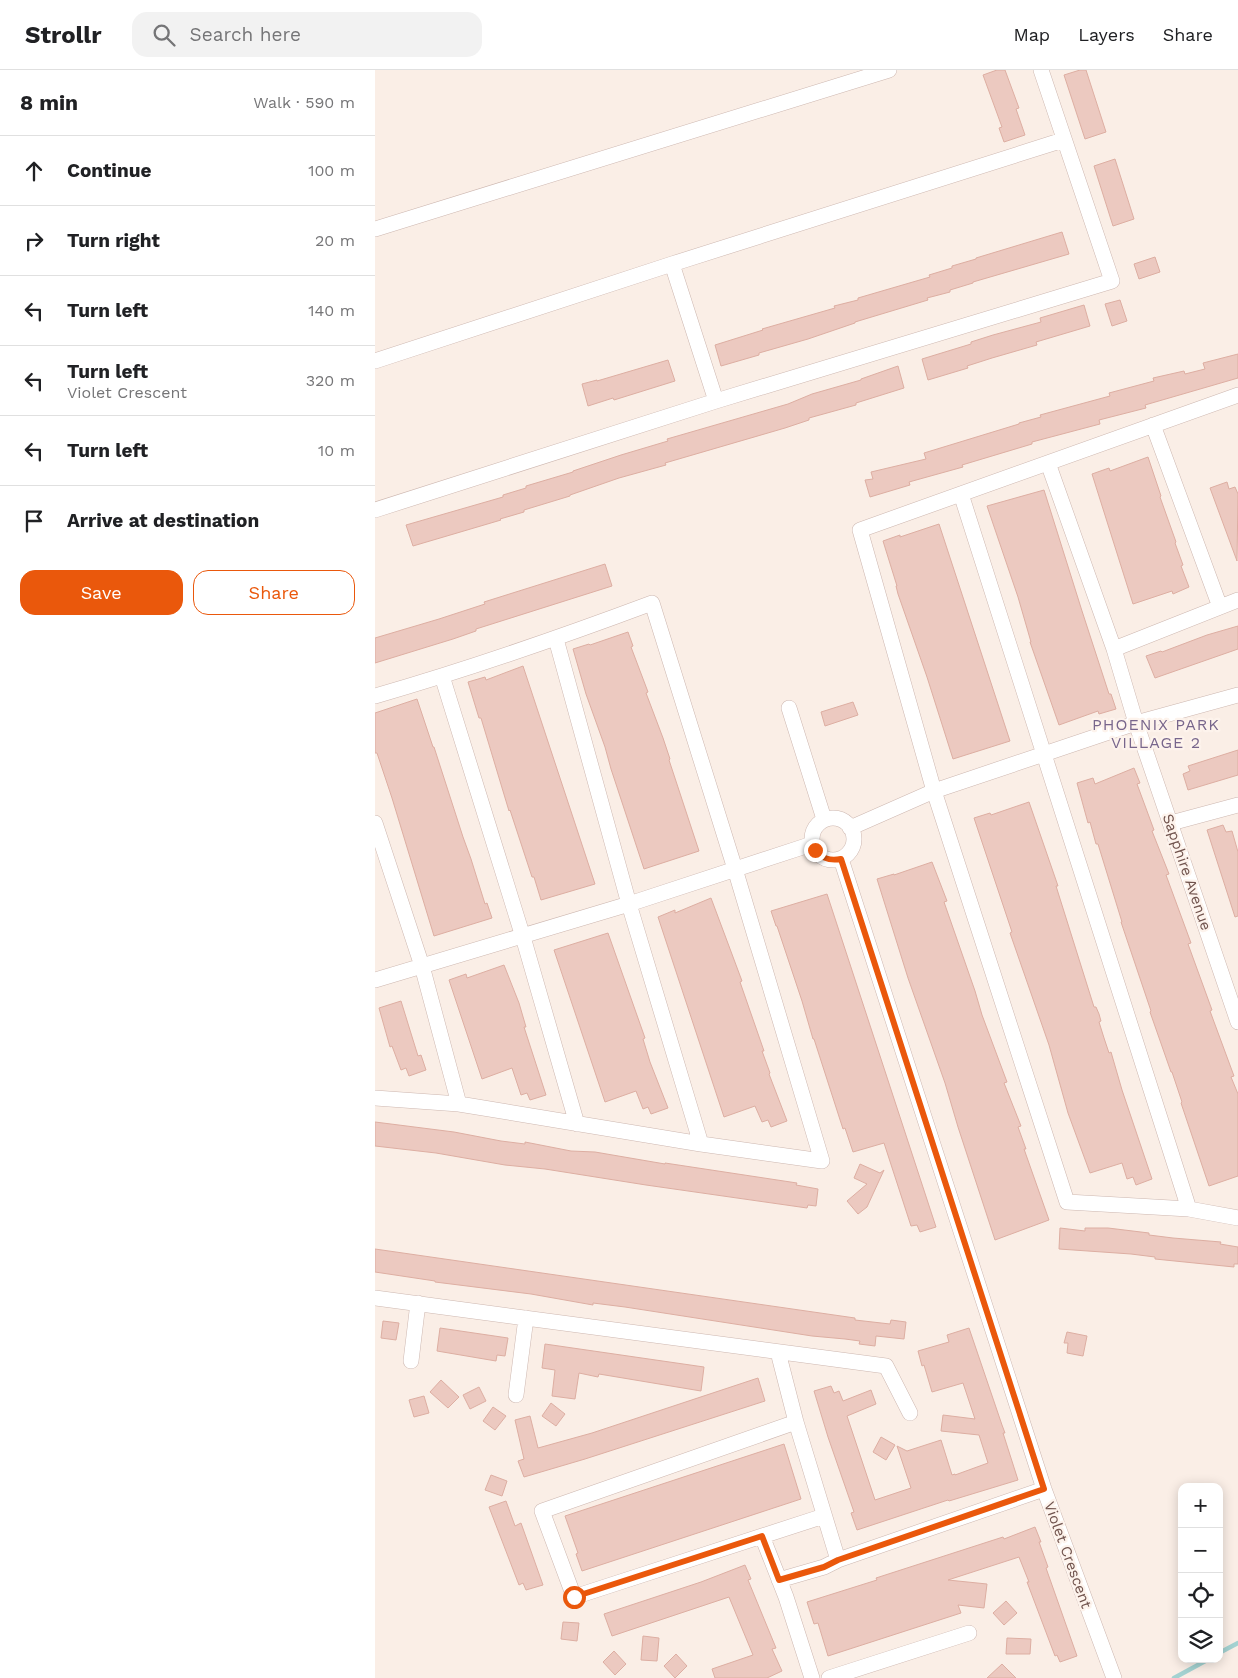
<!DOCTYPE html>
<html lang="en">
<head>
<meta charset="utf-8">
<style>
	:root { --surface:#fff; --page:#f2f2f2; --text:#202124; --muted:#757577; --line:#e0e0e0; --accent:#ea580c }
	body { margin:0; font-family:"Work Sans",sans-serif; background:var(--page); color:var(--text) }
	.controls { position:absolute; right:15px; bottom:15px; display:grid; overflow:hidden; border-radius:10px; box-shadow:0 2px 12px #0003 }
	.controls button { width:45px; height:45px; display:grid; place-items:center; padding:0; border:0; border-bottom:1px solid var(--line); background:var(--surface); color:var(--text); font:25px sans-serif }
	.stop { position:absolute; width:15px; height:15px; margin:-11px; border:4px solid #ea580c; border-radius:50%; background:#fff }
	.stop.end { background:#ea580c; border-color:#fff; box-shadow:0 1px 5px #0008 }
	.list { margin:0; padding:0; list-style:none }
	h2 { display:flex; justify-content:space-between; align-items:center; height:65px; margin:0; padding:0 20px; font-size:21px }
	h2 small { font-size:16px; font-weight:400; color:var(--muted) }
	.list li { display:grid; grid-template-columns:32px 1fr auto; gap:15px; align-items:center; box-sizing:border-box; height:70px; padding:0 20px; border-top:1px solid var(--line) }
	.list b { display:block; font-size:19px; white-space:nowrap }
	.list p { margin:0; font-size:16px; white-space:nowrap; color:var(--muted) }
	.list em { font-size:16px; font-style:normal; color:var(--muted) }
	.actions { display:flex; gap:10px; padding:15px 20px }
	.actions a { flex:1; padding:11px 0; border:1px solid var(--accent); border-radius:15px; text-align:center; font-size:18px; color:var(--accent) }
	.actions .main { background:var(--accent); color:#fff }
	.icon { flex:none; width:28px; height:28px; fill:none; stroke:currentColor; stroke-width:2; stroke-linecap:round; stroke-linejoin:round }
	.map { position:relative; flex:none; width:863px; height:1608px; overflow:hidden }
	header { display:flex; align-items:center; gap:30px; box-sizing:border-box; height:70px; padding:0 25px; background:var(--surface); border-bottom:1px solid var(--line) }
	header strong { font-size:24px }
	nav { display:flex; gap:28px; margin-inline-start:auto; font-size:18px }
	.search { width:350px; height:45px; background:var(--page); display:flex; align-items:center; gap:12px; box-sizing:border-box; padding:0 18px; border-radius:15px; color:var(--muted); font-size:19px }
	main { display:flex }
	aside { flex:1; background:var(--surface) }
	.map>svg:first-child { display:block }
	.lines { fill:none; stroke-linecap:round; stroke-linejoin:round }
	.stream { stroke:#a4d2d1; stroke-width:4.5 }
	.building { fill:#ecc9c0; stroke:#ddaea2 }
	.minor-casing { stroke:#cdb7b0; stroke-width:16 }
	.minor { stroke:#fff; stroke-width:15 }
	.route { stroke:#ea580c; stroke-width:6 }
	.labels { text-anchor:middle; stroke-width:4.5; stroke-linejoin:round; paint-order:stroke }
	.street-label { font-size:15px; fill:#70534d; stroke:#fdf3ec }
	.neighbourhood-label { font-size:16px; letter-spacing:1px; fill:#78668c; stroke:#fdf3ec }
</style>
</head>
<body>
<header>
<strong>Strollr</strong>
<div class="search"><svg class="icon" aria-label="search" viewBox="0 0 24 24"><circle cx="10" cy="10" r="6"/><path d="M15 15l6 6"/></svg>Search here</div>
<nav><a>Map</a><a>Layers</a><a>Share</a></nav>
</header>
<main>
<aside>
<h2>8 min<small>Walk · 590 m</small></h2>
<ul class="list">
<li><svg class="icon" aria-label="ahead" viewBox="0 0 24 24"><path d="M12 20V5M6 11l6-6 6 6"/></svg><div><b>Continue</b></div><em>100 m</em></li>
<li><svg class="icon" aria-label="right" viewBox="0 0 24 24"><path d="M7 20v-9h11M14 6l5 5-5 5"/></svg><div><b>Turn right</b></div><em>20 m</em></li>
<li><svg class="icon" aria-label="left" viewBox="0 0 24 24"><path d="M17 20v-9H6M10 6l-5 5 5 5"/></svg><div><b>Turn left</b></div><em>140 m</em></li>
<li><svg class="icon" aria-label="left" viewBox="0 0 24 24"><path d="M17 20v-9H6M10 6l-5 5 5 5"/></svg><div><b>Turn left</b><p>Violet Crescent</p></div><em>320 m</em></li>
<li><svg class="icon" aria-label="left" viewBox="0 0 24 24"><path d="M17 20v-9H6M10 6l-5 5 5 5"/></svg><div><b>Turn left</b></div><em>10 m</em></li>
<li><svg class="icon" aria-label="arrive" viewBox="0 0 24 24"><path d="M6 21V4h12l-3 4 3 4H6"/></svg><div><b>Arrive at destination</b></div></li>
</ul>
<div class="actions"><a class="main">Save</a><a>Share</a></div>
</aside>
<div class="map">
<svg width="863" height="1608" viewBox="0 0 863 1608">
	<rect width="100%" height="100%" fill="#faeee6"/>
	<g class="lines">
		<path class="stream" d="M844 1583 863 1573
			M799 1608 834 1589"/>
	</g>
	<path class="building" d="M622 0H630L644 38 641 39 650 65 629 72 624 58 627 57 608 5Z
		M705 0H711L731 62 710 69 689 5Z
		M740 89 759 149 738 156 719 96Z
		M687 162 694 184 598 212V213L575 220V222L552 228 553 230 480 252V253L433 269 384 283V285L346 296 340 275 388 260 387 259 460 238 459 236 483 230V228L555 207 554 205 577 198V196L601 189V188Z
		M780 187 785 202 764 209 759 194Z
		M745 230 752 251 737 256 730 234Z
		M709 235 715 256 661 272 662 275 617 288 592 296 593 298 553 310 547 289 596 274V272L618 265 666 252 665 248Z
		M863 284V308L770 335 771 338 724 350 725 354 657 372V374L587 395 588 397 534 412 535 415 495 427 490 410 498 409 496 402 551 389 549 383 644 354V353L666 347 665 345 735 326 734 323 779 311 778 308 809 301 810 304 830 299 828 293Z
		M293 290 300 311 239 330 238 328 213 336 207 314 222 310V311Z
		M523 296 529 318 481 333V335L434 348V350L410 358 290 393 291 395 244 408 195 425V426L149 440V442L125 449 126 450 38 476 31 455 128 427V425L151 418V416L198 402V401L246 385 293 371 292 369 413 334 437 324 486 310V309Z
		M773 387 786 426 785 427 801 472 800 473 808 495 806 496 814 517 798 524 797 521 758 534 717 404 734 398 735 401Z
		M852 412 854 419 860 417 863 424 862 491 835 418Z
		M669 420 707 541 734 624H736L741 639 724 644 723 641 684 655 655 572H656L643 527 612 436Z
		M564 454 635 671 578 689 552 607 523 524 521 516H522L508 471 525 465V467Z
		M230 494 237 516 101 559V561L78 569 0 593V568L64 549 110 534 109 532Z
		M863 556V579L780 608 771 586 786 581 787 582 832 565Z
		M253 562 258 576 256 577 273 622 271 623 288 668 295 689 294 690 324 781 269 799 236 699 230 677 211 624 198 579 214 574 215 575Z
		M148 596 220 814 166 830 159 807H157L135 740 134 741 106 648H104L93 612 110 607 111 610Z
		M42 629 58 677H59L88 767 96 789 110 834 112 833 117 848 59 866 17 728 2 683H0V643Z
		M478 632 483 645 450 656 446 642Z
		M863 680V705L813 720 808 704 815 701 813 696Z
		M759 698 765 713 762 714 779 760 777 761 794 804 791 805 816 873 813 874 837 940 835 941 859 1006 856 1007 863 1024V1106L834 1116 806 1033 807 1032 797 1002H796L775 942 776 941 746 852H747L723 774H721L715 752 713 753 702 713 718 708 720 714Z
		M654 732 683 816H681L719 937H721L724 944 726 951 724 952 729 968 734 983 736 982 747 1020 777 1109 761 1115 758 1107 752 1109 747 1093 715 1103 693 1043 674 975 635 863 637 862 599 748 615 743 616 745Z
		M848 755 851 762 857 761 863 782V846L860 847 832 760Z
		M557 792 572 831 569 832 600 921 607 945 632 1012 629 1013 646 1056 643 1057 651 1079H649L674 1150 620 1170 583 1057 570 1013 533 908 502 809 519 804V805Z
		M452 824 561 1157 545 1162 542 1155 536 1156 509 1073 478 1082 470 1058 468 1059 439 969H438L427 931 402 856H401L396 841Z
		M336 828 367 911 365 912 389 981H387L395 1003 394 1004 412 1051 396 1057 393 1050 387 1052 380 1036 349 1047 283 847 300 840V843Z
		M233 863 270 968 268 969 275 992 293 1038 276 1044 273 1037 268 1039 261 1021 230 1032 179 880Z
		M129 895 144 933 151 957H149L171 1025 155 1030 152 1023 146 1025 137 998 107 1009 74 910 91 904 92 908Z
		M26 931 43 986 46 985 51 1000 34 1006 31 998 26 1000 17 976 15 977 4 938Z
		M0 1052 79 1062 126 1071 150 1074V1072L196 1081 220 1082 290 1094V1093L422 1113 421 1115 443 1119 441 1136 433 1135 432 1138 271 1115 170 1099 130 1095 61 1083 0 1076Z
		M485 1094 505 1103 509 1100 492 1137 483 1144 472 1131 492 1114 479 1108Z
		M685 1158 710 1161V1158H733L774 1163V1165L798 1168 846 1172 845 1174 863 1177V1194H859V1197L780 1189V1187L756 1184 684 1179Z
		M0 1179 480 1248V1250L515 1254 516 1250 531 1252 529 1269 501 1266 500 1276 484 1274 485 1271 470 1269 437 1266 250 1237 218 1233V1235L156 1224 60 1212V1211L0 1202Z
		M8 1251 24 1253 21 1270 6 1268Z
		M65 1258 133 1268 130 1286 122 1285 121 1291 62 1281Z
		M594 1258 627 1355 630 1363H628L643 1410 574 1431 573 1430 482 1460 476 1443 479 1442 453 1367 439 1321 456 1316 459 1323 464 1321 468 1331 496 1320 501 1334 472 1346 500 1430 536 1418 522 1376 532 1381 566 1370 577 1405 580 1404V1405L613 1393 604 1365 566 1361 568 1345 600 1349 588 1313 557 1322 549 1295 547 1296 543 1281 574 1272 572 1265Z
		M692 1262 712 1266 708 1286 692 1283 693 1273H689Z
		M170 1274 329 1297 326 1321 224 1304 223 1307 204 1303 200 1329 177 1326 180 1300 167 1298Z
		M383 1308 390 1331 210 1389 149 1407 143 1391 149 1389 140 1350 155 1346 163 1378 217 1363Z
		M66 1310 84 1327 73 1338 55 1322Z
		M104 1317 111 1331 95 1339 88 1325Z
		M49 1326 54 1343 39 1347 34 1330Z
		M176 1333 190 1344 181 1356 167 1346Z
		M118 1337 131 1346 120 1360 108 1351Z
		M506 1367 520 1375 511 1390 498 1382Z
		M409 1374 426 1429 207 1501 201 1484 203 1483 190 1446Z
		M116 1405 132 1411 127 1426 110 1420Z
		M131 1431 140 1456 146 1453 168 1515 151 1520 148 1513 144 1515 114 1437Z
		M660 1457 666 1472H664L673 1497 671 1498 702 1586 685 1592 682 1585 680 1586 652 1512H654L644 1487 573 1510 612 1514 609 1538 583 1535 586 1543 453 1586 443 1553 439 1554 432 1532 502 1510 501 1508 628 1467 629 1469Z
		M370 1495 376 1509 373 1510 401 1578 397 1579 407 1601 392 1608H340L337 1599 378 1585 354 1527 237 1566 229 1544 326 1512Z
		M631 1531 642 1543 629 1555 618 1543Z
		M188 1552 204 1553 202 1571 186 1569Z
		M268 1566 284 1568 282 1591 266 1590Z
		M632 1568 656 1569 655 1584H631Z
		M239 1581 251 1594 240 1605 228 1592Z
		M301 1584 312 1596 300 1608 289 1596Z
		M627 1594 641 1608H612Z"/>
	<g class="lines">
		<defs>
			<path id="minor" d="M0 159 514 0
				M297 194 341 331
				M0 291 297 194 688 70
				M863 325 485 460 559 721 692 1132 814 1139 863 1148
				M778 355 845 537
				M673 393 739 579 761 653 863 952
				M586 424 814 1139
				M0 440 341 331 737 211 666 0
				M181 569 254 834 326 1074
				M739 579 863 530
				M67 606 148 867 202 1054
				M0 626C94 599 186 567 277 533L360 799 447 1091 326 1074 84 1034 0 1028
				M414 638 449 749
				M437 769a21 21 0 1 1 42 0a21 21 0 1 1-42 0Z
				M0 753 47 896 84 1034
				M796 753 863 735
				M475 758 559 721 761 653 863 625
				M466 789 669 1419 739 1608
				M0 910 254 834 437 774
				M0 1228 511 1296 535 1343
				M403 1282 421 1352 463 1490
				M36 1291 43 1233
				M141 1325 151 1248
				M421 1352 167 1441 199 1527 449 1446
				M387 1466 411 1527 437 1608
				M404 1510 449 1497 463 1490 669 1419
				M454 1608 594 1563"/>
		</defs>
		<use href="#minor" class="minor-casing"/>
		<use href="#minor" class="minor"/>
	</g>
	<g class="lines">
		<path class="route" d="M199 1527 387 1466 404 1510 449 1497 463 1490 669 1419 466 789C455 791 447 789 440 780"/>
	</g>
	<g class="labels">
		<g class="street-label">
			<text transform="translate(812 802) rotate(71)" y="5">Sapphire Avenue</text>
			<text transform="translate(693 1485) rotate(70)" y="5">Violet Crescent</text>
		</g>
		<g class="neighbourhood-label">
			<text x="781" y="660">PHOENIX PARK<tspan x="781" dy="18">VILLAGE 2</tspan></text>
		</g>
	</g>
</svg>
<div class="controls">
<button>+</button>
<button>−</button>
<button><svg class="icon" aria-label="locate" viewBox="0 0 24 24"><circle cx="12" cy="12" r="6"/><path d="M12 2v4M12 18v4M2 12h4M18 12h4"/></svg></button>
<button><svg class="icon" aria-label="layers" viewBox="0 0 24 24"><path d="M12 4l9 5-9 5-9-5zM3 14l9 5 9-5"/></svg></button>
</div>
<div class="stop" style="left:199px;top:1527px"></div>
<div class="stop end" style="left:440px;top:780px"></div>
</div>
</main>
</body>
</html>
